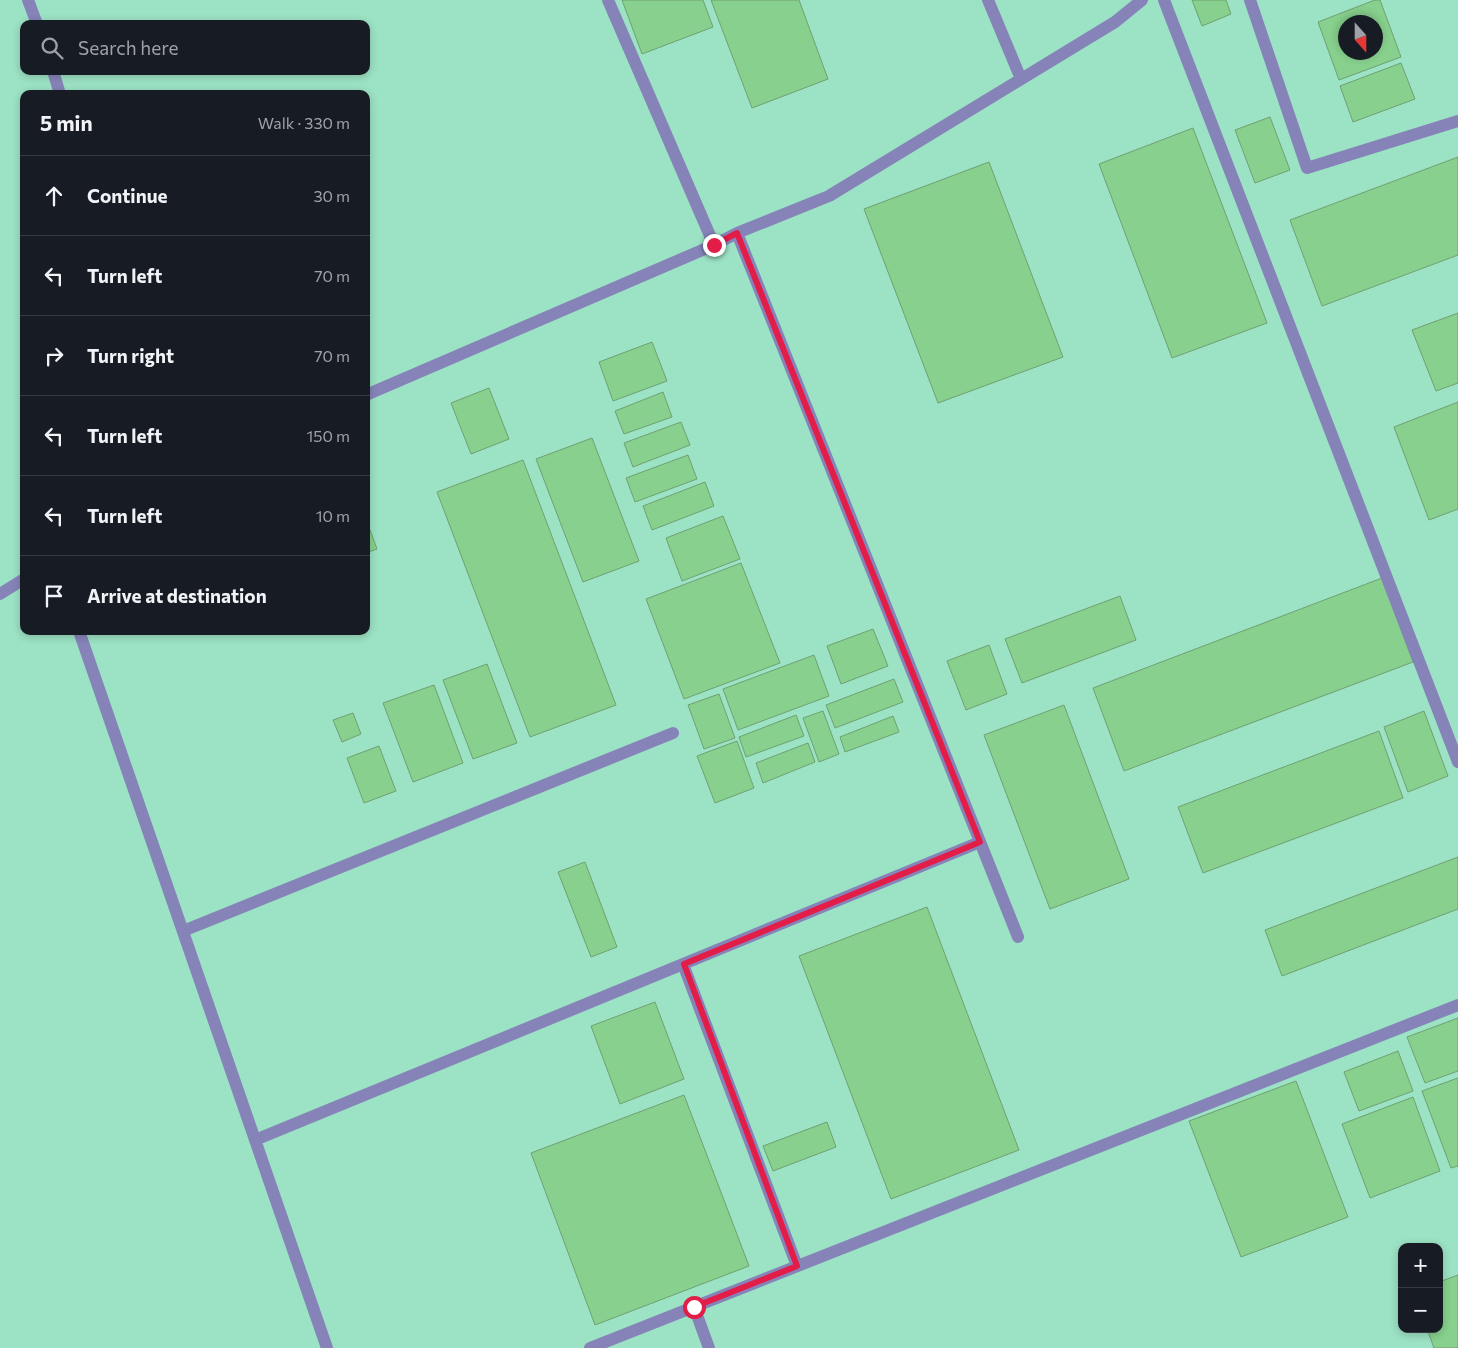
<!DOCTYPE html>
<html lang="en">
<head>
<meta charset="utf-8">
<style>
	:root { --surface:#171b24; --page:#20242c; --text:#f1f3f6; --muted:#9ea1a6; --line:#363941 }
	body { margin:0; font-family:Commissioner,sans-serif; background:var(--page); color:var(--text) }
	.controls { position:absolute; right:15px; bottom:15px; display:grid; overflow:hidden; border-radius:10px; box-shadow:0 2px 8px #0003 }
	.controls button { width:45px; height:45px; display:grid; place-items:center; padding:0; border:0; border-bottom:1px solid var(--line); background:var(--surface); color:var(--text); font:25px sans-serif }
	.compass { position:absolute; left:1338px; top:15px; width:45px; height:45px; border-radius:50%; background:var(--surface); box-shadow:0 2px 8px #0003; rotate:159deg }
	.stop { position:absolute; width:15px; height:15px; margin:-11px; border:4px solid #e11d48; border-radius:50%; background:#fff }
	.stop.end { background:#e11d48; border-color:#fff; box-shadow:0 1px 5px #0008 }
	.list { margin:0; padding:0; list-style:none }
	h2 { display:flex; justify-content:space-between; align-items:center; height:65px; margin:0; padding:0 20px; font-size:21px }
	h2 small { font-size:16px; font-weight:400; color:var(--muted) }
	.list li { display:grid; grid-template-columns:32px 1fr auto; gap:15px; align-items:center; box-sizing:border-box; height:80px; padding:0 20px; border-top:1px solid var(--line) }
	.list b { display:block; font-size:19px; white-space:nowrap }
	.list em { font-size:16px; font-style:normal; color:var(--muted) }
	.icon { flex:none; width:28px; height:28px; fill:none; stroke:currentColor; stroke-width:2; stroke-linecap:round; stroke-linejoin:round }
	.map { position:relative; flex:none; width:1458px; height:1348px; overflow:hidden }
	.search { position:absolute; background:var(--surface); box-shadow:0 2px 8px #0003; left:20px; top:20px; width:350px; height:55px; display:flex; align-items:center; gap:12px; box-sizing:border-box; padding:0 18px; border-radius:10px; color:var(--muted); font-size:19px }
	.panel { position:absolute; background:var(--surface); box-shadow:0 2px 8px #0003; left:20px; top:90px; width:350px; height:545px; border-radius:10px }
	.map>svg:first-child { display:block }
	.building { fill:#87d08d; stroke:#70a073; fill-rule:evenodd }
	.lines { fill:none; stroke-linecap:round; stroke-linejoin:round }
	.minor { stroke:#8683b9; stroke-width:12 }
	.route { stroke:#e11d48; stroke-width:6 }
</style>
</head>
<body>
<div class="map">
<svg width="1458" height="1348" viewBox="0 0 1458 1348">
	<rect width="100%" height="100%" fill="#9ce2c4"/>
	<path class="building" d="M622 0H703L713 27 642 54Z
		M711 0H799L828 79 752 108Z
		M1192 0H1226L1231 14 1202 26Z
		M1375 0H1380L1401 57 1339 80 1318 22ZM1346 22H1376V52H1346Z
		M1401 63 1415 99 1353 122 1340 86Z
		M1270 117 1290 170 1255 183 1235 130Z
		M1193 128 1267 323 1172 358 1099 164Z
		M1458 157V255L1322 306 1290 220Z
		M989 162 1063 357 938 403 864 209Z
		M1458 313V383L1436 391 1412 330Z
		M652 342 667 381 613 401 599 362Z
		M489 388 509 439 471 454 451 403Z
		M663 392 672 417 624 434 615 411Z
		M1458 402V509L1429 520 1394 427Z
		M681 422 690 445 633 467 624 443Z
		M592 438 639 561 583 582 536 459Z
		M688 455 697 479 635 502 626 478Z
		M523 460 616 705 530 737 437 492Z
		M705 482 714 506 652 530 643 506Z
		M723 516 740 559 682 581 666 538Z
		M366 519 377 549 366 553Z
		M741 563 780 663 684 699 646 599Z
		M1382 578 1413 662 1124 771 1093 688Z
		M1120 596 1136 640 1022 683 1005 639Z
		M873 629 888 666 841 684 827 646Z
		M989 645 1007 694 966 710 947 661Z
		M814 655 829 696 738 730 723 689Z
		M487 664 517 743 473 759 443 680Z
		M894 679 903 702 835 728 826 705Z
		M434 685 463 763 413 782 383 703Z
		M719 694 735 738 704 749 688 705Z
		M1064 705 1129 879 1050 909 984 735Z
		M823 711 839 754 819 762 803 718Z
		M1424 711 1448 776 1408 792 1384 727Z
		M353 713 361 734 342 742 333 720Z
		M796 715 804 736 746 757 739 737Z
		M893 716 899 732 845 752 840 737Z
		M1379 731 1403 798 1203 873 1178 807Z
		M737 741 754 788 715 803 697 756Z
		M808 743 815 762 763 783 756 763Z
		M379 746 396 791 364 803 347 758Z
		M1458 857V909L1282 976 1265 930Z
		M585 862 617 947 591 957 558 872Z
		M927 907 1019 1150 891 1199 799 956Z
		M655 1002 684 1079 620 1104 591 1026Z
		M1458 1018V1071L1425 1083 1407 1037Z
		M1398 1051 1413 1091 1359 1111 1344 1072Z
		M1458 1078V1166L1451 1168 1422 1091Z
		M1296 1081 1348 1217 1241 1257 1189 1121Z
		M684 1095 749 1266 595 1325 531 1153Z
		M1413 1097 1440 1171 1370 1198 1342 1124Z
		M827 1122 836 1147 773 1171 763 1146Z
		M1458 1275V1348H1434L1427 1329H1439V1282Z"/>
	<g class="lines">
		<path class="minor" d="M28 0 37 24
			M608 0 714 245
			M988 0 1021 79
			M1164 0 1458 762
			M1250 0 1307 168 1458 121
			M53 71 60 94
			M737 233 1018 937
			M366 395 714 245 737 233 829 196 1115 22 1142 0
			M0 594 24 579
			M79 631 327 1348
			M183 931 673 733
			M683 964 797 1266
			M255 1140 980 842
			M694 1307 709 1348
			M590 1348 1458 1005"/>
	</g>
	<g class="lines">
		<path class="route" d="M694 1307 797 1266 684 964 980 842 737 233 714 245"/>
	</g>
</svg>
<div class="controls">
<button>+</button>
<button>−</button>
</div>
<svg class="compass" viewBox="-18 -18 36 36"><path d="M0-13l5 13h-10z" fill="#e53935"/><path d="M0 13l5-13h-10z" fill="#9ea1a6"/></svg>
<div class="stop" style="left:694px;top:1307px"></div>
<div class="stop end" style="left:714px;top:245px"></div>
<div class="search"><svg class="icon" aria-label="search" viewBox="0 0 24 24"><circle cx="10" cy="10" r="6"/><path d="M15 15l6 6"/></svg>Search here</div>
<section class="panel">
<h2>5 min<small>Walk · 330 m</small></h2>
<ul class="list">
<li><svg class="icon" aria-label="ahead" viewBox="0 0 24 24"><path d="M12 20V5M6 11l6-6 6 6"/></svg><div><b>Continue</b></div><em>30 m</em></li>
<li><svg class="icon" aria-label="left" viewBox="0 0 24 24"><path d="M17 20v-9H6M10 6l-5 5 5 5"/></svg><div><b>Turn left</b></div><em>70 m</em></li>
<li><svg class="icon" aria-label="right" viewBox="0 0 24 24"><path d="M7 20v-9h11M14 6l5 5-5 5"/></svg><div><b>Turn right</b></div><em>70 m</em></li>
<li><svg class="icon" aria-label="left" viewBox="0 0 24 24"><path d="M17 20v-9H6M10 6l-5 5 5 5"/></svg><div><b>Turn left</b></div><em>150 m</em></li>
<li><svg class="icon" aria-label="left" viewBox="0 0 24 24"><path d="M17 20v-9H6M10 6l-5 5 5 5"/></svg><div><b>Turn left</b></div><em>10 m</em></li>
<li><svg class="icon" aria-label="arrive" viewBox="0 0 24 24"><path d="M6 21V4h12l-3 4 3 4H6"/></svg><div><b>Arrive at destination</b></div></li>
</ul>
</section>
</div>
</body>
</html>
